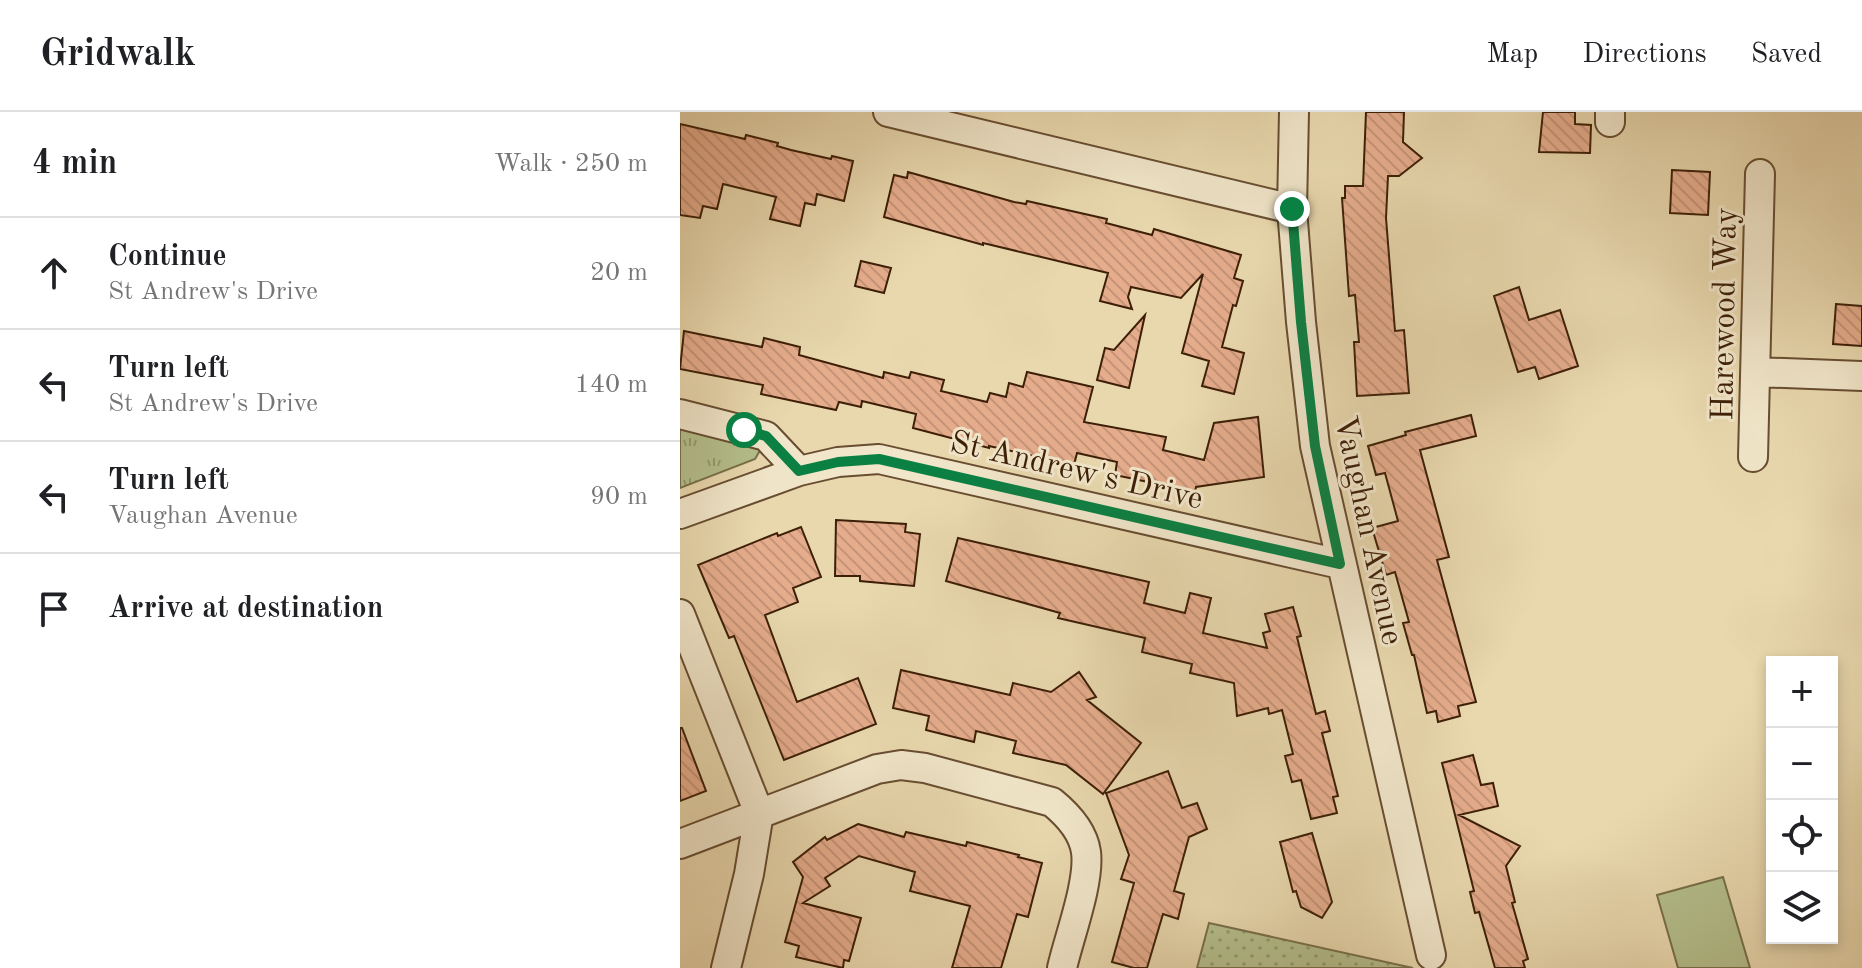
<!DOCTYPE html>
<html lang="en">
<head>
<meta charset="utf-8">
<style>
	:root { --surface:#fff; --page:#f2f2f2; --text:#202124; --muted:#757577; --line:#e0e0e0 }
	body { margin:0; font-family:"Old Standard TT",serif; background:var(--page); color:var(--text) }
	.controls { position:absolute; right:24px; bottom:24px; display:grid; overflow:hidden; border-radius:0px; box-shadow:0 4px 12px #0003 }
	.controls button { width:72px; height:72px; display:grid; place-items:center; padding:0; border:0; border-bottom:2px solid var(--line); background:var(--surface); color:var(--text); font:40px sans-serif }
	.stop { position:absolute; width:24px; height:24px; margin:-18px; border:6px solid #0b8043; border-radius:50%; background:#fff }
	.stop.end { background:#0b8043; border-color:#fff; box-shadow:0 2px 8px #0008 }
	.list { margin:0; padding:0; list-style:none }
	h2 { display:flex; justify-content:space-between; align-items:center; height:104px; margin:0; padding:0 32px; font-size:34px }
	h2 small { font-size:26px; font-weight:400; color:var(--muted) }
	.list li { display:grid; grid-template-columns:52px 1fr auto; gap:24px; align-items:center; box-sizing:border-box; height:112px; padding:0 32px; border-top:2px solid var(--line) }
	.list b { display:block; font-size:30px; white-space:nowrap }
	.list p { margin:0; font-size:26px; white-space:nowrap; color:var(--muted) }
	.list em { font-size:26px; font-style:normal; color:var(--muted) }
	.icon { flex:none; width:44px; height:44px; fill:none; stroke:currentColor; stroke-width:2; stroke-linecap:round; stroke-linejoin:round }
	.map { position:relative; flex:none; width:1182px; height:856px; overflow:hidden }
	header { display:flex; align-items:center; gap:48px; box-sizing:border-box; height:112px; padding:0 40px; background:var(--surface); border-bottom:2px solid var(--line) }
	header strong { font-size:38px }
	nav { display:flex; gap:44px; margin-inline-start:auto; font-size:28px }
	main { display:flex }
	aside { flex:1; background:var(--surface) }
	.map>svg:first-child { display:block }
	.grass { fill:url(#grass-tufts); stroke:#786f4a; stroke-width:2 }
	.park { fill:url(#park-dots); stroke:#786f4a; stroke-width:2 }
	.pitch { fill:#b4bf8c; stroke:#786f4a; stroke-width:2 }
	.building { fill:url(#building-back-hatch); stroke:#3d1f07; stroke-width:2 }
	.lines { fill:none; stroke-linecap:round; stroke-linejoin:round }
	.minor-casing { stroke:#684d31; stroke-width:32 }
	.minor { stroke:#f1e6ca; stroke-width:28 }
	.route { stroke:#0b8043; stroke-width:10 }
	.labels { text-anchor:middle; stroke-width:6; stroke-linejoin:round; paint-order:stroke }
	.street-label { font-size:32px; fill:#3d1f07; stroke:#f1e6ca }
</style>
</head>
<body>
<header>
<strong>Gridwalk</strong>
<nav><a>Map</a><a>Directions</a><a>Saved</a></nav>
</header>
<main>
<aside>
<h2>4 min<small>Walk · 250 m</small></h2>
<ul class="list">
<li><svg class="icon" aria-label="ahead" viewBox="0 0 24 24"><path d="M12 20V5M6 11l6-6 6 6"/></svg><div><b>Continue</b><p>St Andrew's Drive</p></div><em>20 m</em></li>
<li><svg class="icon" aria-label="left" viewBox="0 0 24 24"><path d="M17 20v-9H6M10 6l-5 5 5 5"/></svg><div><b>Turn left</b><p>St Andrew's Drive</p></div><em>140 m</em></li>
<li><svg class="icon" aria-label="left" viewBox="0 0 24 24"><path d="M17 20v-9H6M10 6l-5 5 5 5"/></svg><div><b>Turn left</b><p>Vaughan Avenue</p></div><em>90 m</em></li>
<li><svg class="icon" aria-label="arrive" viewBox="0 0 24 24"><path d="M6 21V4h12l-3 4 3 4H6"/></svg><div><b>Arrive at destination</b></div></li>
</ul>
</aside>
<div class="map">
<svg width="1182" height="856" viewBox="0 0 1182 856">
	<defs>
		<pattern id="grass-tufts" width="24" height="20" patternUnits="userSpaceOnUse" patternTransform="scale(2)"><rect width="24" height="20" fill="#b4bf8c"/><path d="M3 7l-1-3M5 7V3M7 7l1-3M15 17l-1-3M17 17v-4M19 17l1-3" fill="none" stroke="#949b70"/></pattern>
		<pattern id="park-dots" width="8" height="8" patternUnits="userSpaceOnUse" patternTransform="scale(2)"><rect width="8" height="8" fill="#b4bf8c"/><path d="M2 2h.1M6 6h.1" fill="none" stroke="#949b70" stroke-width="1.8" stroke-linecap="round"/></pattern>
		<pattern id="building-back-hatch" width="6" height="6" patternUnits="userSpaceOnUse" patternTransform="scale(2)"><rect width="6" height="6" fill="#e6ad8d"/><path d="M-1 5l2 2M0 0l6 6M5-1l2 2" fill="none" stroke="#c69478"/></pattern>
	</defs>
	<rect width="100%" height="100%" fill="#e9d8ae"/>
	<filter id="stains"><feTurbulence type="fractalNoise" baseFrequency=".0025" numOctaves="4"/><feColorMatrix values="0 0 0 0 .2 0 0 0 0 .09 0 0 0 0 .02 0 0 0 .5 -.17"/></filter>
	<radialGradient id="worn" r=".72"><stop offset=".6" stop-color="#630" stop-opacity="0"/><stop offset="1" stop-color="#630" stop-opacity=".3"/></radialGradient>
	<path class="grass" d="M0 312 82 335 75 347 0 376Z"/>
	<path class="park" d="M529 811 733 856H517Z"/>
	<path class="pitch" d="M1043 765 1070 856H998L977 783Z"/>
	<path class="building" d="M686 0H724L723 30 742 46 719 64H708L706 106 715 219 724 218 729 281 677 284 674 230H679L675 183 669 184 662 86H665V74H683Z
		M863 0H895V12L911 13 910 41 859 40Z
		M0 12 65 27 66 23 98 31 97 34 111 38 151 47 152 44 173 49 164 89 137 82 135 93 125 91 120 114 90 107 96 85 43 72 37 97 23 94 20 106 0 103Z
		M992 58 1030 60 1028 103 990 101Z
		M228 60 334 90 346 92 347 89 427 107 426 111 472 123 474 117 561 143 554 166 563 169 556 194 553 193 542 235 564 241 554 282 522 274 529 249 502 241 523 162 501 186 451 175 448 185 452 197 420 189 428 161 303 131V133L204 105 214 63 227 66Z
		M181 149 211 156 204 181 175 174Z
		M839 175 849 208 880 198 898 254 859 267 855 255 838 260 814 184Z
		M1156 192 1182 194V234L1153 232Z
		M465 203 449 276 417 268 425 236 434 238Z
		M4 219 82 235 84 226 120 235 119 243 203 266 204 260 229 266 231 260 264 268 261 279 307 290 310 281 326 285 329 271 343 275 347 260 413 275 404 310 486 325 483 338 524 348 534 311 578 305 584 365 516 375 515 380 435 363 437 350 397 341 394 353 309 334V336L233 316 236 302 182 289 181 295 159 290 156 298 81 282 83 273 0 257Z
		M791 303 796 324 740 338 769 445 757 448 796 590 778 594 780 604 758 610 756 599 747 601 734 543H732L723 511 729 510 715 460 706 463 692 416 718 409 705 361 696 363 688 334 726 323 725 320Z
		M156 408 226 412 225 420 240 422 234 474 180 469V464H155Z
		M121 415 141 465 113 476 118 490 85 503 117 590 178 566 196 612 104 648 54 524 49 526 18 453 97 421 98 424Z
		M278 426 469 470 464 491 505 501 510 481 531 486 523 521 587 536 583 521 590 519 585 502 613 495 621 524 617 525 636 602 645 599 650 619 642 621 658 684 653 685 657 701 631 707 621 668 612 670 605 644 613 642 602 598 589 602 588 596 557 604 554 571 510 561 512 552 462 540 465 526 378 506 380 501 266 469Z
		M221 558 330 583 333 571 371 580 399 560 416 585 407 588 461 631 423 682 386 653 333 641 336 629 296 619 294 630 246 618 249 604 213 596Z
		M0 616H2L26 679 0 689Z
		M793 643 801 673 813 671 818 694 779 703 840 734 826 754 835 790 832 791 848 847 843 849 845 856H815L799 800 795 801 790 780 794 779 762 651Z
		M488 659 502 696 517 691 527 717 509 725 494 779 504 782 498 807 483 802 467 856H454L432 850 454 771 441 767 449 743 426 681Z
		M178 712 224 725 226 720 286 734 287 730 339 743 338 745 362 751 348 805 337 802 321 856H272L290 794 230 779 235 760 179 744 145 766 150 774 123 791 181 806 169 849 164 848 163 856 116 845 119 834 105 830 123 765 113 750 145 725 147 728Z
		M632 721 652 790 642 806 621 795 616 779 613 780 600 730Z"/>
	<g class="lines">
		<defs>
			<path id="minor" d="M208 0 612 97
				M614 0 612 97 621 210 635 334 751 843
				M930 0V10
				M1076 260 1182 264
				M0 302 86 324 119 359
				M1073 345 1080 62
				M0 402 119 359 158 350 199 347 660 452
				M0 502 79 701 69 762 46 856
				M0 732 197 657 221 653 245 656 372 690C388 703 403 719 406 740 410 770 389 825 382 856"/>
		</defs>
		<use href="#minor" class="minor-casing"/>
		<use href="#minor" class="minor"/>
	</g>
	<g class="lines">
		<path class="route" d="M64 318 86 324 119 359 158 350 199 347 660 452 635 334 621 210 612 97"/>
	</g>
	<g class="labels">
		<g class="street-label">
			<text transform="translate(1043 202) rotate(-89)" y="11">Harewood Way</text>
			<text transform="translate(397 357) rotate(13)" y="11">St Andrew's Drive</text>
			<text transform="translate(690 418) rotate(78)" y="11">Vaughan Avenue</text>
		</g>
	</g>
	<rect width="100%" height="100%" filter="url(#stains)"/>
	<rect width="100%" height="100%" fill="url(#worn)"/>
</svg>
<div class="controls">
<button>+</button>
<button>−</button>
<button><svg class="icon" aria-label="locate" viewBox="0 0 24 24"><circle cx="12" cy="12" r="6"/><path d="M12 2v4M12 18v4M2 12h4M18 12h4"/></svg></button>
<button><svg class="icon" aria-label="layers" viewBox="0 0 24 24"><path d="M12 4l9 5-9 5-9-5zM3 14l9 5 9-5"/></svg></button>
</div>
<div class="stop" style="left:64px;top:318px"></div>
<div class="stop end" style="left:612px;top:97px"></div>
</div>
</main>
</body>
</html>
